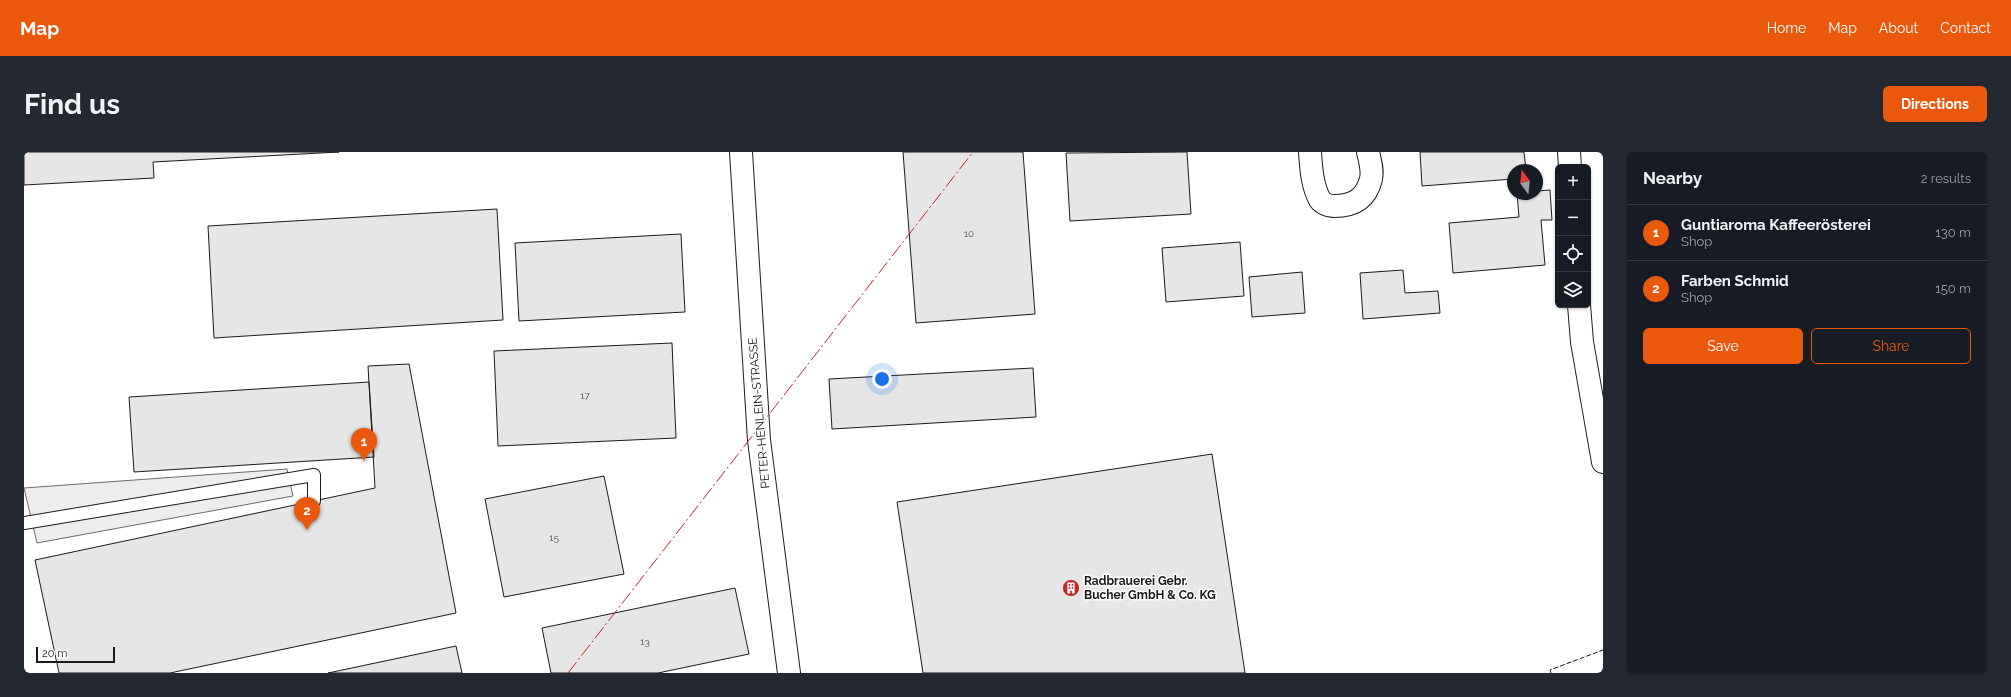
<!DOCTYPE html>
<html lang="en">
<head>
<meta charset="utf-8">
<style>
	:root { --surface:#171b24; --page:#242831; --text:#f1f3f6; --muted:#9ea1a6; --line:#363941; --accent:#ea580c }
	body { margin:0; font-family:Raleway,sans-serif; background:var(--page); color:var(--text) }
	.controls { position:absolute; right:12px; top:12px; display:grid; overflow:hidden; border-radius:6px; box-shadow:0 1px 3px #0004 }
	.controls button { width:36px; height:36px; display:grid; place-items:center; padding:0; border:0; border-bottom:1px solid var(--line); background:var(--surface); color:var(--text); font:20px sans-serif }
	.compass { position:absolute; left:1483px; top:12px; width:36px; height:36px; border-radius:50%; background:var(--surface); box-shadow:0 1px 3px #0004; rotate:345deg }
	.scale { position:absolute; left:12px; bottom:10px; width:79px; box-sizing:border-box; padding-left:4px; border:2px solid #1a1a1a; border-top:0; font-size:11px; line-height:14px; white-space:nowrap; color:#1a1a1a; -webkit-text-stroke:3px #fff; paint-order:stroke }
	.you { position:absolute; left:858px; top:227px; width:14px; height:14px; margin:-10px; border:3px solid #fff; border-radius:50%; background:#1a73e8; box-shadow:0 0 0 6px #1a73e833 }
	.badge { display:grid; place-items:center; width:26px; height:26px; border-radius:50%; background:var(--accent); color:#fff; font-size:13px; font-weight:700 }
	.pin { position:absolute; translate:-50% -33px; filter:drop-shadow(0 1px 2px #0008) }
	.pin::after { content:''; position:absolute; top:21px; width:14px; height:12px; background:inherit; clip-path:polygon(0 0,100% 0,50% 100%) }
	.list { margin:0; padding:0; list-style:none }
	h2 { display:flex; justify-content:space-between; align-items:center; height:52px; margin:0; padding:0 16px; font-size:17px }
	h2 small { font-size:13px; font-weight:400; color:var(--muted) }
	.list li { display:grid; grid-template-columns:26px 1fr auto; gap:12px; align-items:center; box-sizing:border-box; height:56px; padding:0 16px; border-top:1px solid var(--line) }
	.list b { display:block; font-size:15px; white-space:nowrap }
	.list p { margin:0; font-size:13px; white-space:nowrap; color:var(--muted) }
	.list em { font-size:13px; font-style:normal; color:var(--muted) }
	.actions { display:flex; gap:8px; padding:12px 16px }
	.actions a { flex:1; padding:9px 0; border:1px solid var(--accent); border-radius:6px; text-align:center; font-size:14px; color:var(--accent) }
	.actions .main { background:var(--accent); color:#fff }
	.icon { flex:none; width:22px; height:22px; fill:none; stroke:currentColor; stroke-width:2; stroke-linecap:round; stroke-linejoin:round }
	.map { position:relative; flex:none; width:1579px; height:521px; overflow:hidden; border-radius:6px }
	header { display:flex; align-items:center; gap:24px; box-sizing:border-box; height:56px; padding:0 20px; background:var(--accent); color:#fff }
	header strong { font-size:19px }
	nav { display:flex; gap:22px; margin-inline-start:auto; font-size:14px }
	.intro { display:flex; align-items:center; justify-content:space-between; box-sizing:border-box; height:96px; padding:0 24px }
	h1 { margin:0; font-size:28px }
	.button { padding:10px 18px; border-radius:6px; background:var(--accent); color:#fff; font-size:14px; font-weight:700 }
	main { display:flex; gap:24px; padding:0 24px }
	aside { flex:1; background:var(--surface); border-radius:6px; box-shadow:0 1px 3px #0004 }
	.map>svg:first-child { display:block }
	.built { fill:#ededed; stroke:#6a6a6a }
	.building { fill:#e6e6e6; stroke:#1a1a1a }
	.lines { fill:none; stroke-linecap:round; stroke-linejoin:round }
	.lane-casing { stroke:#1a1a1a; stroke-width:14 }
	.street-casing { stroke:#1a1a1a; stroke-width:24 }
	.lane { stroke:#fff; stroke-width:12 }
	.street { stroke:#fff; stroke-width:22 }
	.fence { stroke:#1a1a1a; stroke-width:1; stroke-dasharray:5 2; stroke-linecap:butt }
	.power { stroke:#c62828; stroke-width:1; stroke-dasharray:14 3 2 3; stroke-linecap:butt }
	.labels { text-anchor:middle; stroke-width:3; stroke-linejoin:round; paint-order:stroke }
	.number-label { font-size:10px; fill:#4d4d4d }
	.street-label { font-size:12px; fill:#1a1a1a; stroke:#fff }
	.poi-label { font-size:12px; font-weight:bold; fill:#1a1a1a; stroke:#fff; text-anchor:start }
</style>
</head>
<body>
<header>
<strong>Map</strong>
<nav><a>Home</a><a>Map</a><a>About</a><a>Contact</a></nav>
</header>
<div class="intro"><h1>Find us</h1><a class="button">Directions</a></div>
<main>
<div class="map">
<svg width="1579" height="521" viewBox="0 0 1579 521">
	<rect width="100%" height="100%" fill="#fff"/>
	<path class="built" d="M263 317 269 344 13 391 0 336Z"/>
	<path class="building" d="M0 0H315L129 10 130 26 0 33Z
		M879 0H999L1011 162 892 171Z
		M1163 0 1167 62 1046 69 1042 1Z
		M1396 0H1500L1502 18H1489V27L1398 34Z
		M1526 38 1528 68H1517L1521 113 1429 121 1425 71 1495 65 1493 42H1513V39Z
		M473 57 479 168 190 186 184 74Z
		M657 82 661 160 495 169 491 91Z
		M1216 90 1220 144 1142 150 1138 96Z
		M1379 118 1381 141 1414 139 1416 161 1339 167 1336 121Z
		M1278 120 1281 161 1228 165 1225 125Z
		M648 191 652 286 474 294 470 199Z
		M385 212 432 461 146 521H35L11 408 351 336 344 214Z
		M1009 216 1012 265 808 277 805 227Z
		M345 230 350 305 110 320 105 245Z
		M1188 302 1221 521H899L873 350Z
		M580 324 600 422 480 445 461 347Z
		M711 436 725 502 634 521H527L518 476Z
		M432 494 438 521H304Z"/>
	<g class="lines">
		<defs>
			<path id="lane" d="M0 371 290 323V349"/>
			<path id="street" d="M717 0 735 288 765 521
				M1286 0C1287 15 1288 32 1295 46 1297 51 1304 54 1310 54 1329 54 1342 47 1347 27 1349 18 1346 9 1344 0
				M1545 0 1546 15
				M1555 153 1558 190 1579 310"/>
		</defs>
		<use href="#lane" class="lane-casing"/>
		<use href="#street" class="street-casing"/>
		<use href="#lane" class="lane"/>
		<use href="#street" class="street"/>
		<path class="fence" d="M1527 521 1526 518 1579 498"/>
		<path class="power" d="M544 521 949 0"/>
	</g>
	<defs>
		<symbol id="building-disc" viewBox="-11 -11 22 22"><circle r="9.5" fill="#c62828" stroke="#fff"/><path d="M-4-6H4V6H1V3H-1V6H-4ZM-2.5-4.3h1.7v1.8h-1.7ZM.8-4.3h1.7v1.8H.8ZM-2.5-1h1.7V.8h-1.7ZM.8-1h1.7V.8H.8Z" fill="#fff"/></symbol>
	</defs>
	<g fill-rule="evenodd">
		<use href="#building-disc" x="1037" y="426" width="20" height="20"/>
	</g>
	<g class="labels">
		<g class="number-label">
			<text x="945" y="85">10</text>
			<text x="561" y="247">17</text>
			<text x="530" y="389">15</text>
			<text x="621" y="493">13</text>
		</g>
		<g class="street-label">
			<text transform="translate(735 261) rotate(-95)" y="4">PETER-HENLEIN-STRASSE</text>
		</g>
		<g class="poi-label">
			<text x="1060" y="433">Radbrauerei Gebr.<tspan x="1060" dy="14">Bucher GmbH &amp; Co. KG</tspan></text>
		</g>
	</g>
</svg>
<div class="controls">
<button>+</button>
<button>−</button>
<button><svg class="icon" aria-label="locate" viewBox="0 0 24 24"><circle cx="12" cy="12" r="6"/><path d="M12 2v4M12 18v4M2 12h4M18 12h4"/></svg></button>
<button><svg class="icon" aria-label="layers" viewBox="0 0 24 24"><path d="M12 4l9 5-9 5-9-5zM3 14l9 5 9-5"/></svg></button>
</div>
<svg class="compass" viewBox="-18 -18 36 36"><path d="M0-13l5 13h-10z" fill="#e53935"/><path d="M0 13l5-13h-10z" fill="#9ea1a6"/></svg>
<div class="scale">20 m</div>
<div class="you"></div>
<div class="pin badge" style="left:340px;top:309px">1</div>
<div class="pin badge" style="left:283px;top:378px">2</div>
</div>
<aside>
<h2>Nearby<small>2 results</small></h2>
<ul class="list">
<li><span class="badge">1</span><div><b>Guntiaroma Kaffeerösterei</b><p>Shop</p></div><em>130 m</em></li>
<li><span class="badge">2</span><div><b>Farben Schmid</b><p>Shop</p></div><em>150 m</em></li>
</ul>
<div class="actions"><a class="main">Save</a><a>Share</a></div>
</aside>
</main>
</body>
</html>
